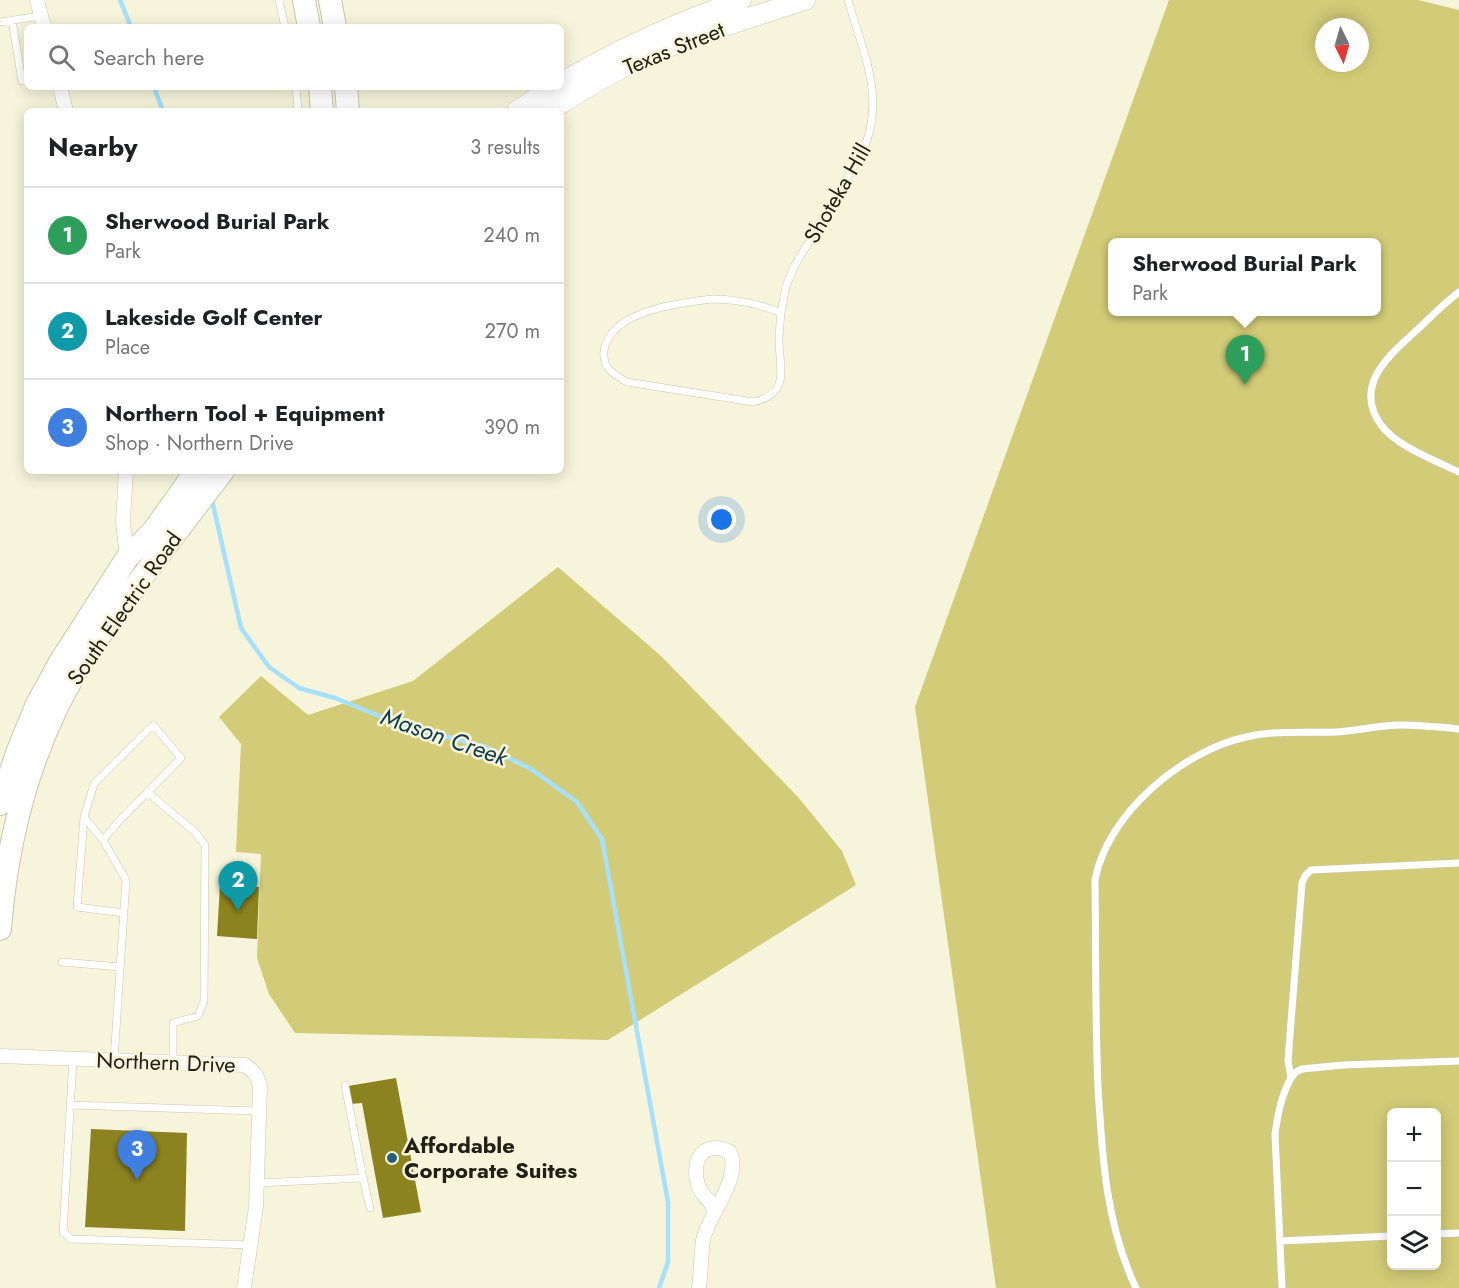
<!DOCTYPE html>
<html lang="en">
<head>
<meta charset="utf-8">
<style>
	:root { --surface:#fff; --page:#f6f6f6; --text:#202124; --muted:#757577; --line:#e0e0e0; --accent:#d93025 }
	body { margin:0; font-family:Jost,sans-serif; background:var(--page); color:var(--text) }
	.controls { position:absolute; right:18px; bottom:18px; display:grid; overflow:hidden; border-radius:9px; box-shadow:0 3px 15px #0003 }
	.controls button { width:54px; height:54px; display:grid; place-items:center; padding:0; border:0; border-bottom:2px solid var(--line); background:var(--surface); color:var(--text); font:30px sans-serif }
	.compass { position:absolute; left:1315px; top:18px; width:54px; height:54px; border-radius:50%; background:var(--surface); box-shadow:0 3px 15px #0003; rotate:175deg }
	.you { position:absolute; left:722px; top:520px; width:21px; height:21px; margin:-15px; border:4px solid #fff; border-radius:50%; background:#1a73e8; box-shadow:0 0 0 9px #1a73e833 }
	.badge { display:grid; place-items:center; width:39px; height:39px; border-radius:50%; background:var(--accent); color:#fff; font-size:20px; font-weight:700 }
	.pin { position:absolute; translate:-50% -50px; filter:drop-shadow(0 2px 3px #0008) }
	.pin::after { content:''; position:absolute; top:32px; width:21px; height:18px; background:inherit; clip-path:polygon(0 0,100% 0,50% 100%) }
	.popup { position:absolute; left:1108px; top:238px; width:273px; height:78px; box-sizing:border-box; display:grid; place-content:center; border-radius:9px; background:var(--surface); filter:drop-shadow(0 2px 4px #0005); font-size:20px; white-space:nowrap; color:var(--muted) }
	.popup b { font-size:22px; color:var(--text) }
	.popup::after { content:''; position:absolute; left:50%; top:100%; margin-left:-12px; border:12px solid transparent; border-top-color:var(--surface) }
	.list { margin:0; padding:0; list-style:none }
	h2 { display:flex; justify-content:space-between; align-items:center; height:78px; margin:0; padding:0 24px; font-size:26px }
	h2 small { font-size:20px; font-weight:400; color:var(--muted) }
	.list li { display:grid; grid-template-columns:39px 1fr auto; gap:18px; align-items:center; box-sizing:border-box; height:96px; padding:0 24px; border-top:2px solid var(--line) }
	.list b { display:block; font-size:22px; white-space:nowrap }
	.list p { margin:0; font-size:20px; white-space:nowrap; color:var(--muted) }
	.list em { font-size:20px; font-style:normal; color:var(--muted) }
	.icon { flex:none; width:33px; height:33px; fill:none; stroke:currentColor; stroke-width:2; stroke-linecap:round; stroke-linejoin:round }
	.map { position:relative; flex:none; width:1459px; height:1288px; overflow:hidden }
	.search { position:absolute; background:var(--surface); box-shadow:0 3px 15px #0003; left:24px; top:24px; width:540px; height:66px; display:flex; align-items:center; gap:15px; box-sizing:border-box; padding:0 21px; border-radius:9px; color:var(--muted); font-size:22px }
	.panel { position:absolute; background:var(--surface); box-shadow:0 3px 15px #0003; left:24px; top:108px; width:540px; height:366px; border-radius:9px }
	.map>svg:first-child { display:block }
	.green { fill:#d2cb77; fill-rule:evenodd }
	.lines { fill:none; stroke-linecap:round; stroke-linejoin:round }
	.stream { stroke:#a6e0fa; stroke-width:4.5 }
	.building { fill:#8c8320 }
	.lane-casing { stroke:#c8c7ad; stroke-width:8 }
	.street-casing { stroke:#c8c7ad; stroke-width:15 }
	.secondary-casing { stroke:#c8c7ad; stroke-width:21 }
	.primary-casing { stroke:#c8c7ad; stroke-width:24 }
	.lane { stroke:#fff; stroke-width:7 }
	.street { stroke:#fff; stroke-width:14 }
	.secondary { stroke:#fff; stroke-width:20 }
	.primary { stroke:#fff; stroke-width:22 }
	.poi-dot { fill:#235f77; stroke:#f6f4da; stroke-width:2 }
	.labels { text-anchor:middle; stroke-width:5; stroke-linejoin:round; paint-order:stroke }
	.street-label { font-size:22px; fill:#202016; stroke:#f6f4da }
	.poi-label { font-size:22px; font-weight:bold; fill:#202016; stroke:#f6f4da; text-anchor:start }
	.water-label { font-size:24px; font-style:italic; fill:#0b3b4d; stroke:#f6f4da }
</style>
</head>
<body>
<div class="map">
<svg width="1459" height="1288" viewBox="0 0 1459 1288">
	<rect width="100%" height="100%" fill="#f6f4da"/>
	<path class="green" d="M1169 0H1418L1459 10V1288H996L915 707ZM1324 27H1360V63H1324ZM1113 243H1377V312H1113ZM1392 1112H1436V1266H1392Z
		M558 567 661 656 798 797 842 851 856 885 608 1040 295 1033 269 994 257 958 261 854 236 852 241 744 219 717 261 676 308 715 413 681Z"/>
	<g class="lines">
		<path class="stream" d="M120 0 131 27
			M154 87 163 111
			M212 500 241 628 269 667 299 688 335 698 399 724 486 747 531 769 577 802 602 839 668 1202V1262L659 1288"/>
	</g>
	<path class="building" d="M220 885 259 887 257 939 217 936Z
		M396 1078 421 1212 383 1218 362 1103 351 1104 348 1086Z
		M91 1129 187 1133 185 1231 85 1227Z"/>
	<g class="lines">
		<defs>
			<path id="lane" d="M279 0 285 27
				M12 20 22 81H27
				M0 22 41 16
				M296 87 298 111
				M1459 292C1444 303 1431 317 1418 329 1391 354 1352 384 1381 425 1396 446 1436 461 1459 472
				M712 299C737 299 757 303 781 313 780 323 779 332 779 342 780 370 790 394 753 402L627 382C614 375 602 368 604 351 610 310 680 303 712 299Z
				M781 313 786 286 795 265 862 153C887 99 863 53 848 0
				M147 792 195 832 205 845 204 1001 198 1016 173 1023V1062
				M84 817 77 907 124 913
				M103 840 84 817 94 784 153 725 181 758 119 821 103 840 126 880 114 1060
				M62 962 120 967
				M73 1059 63 1232 71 1239 250 1245
				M1291 1078 1296 1072 1302 1069 1343 1065 1459 1061
				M70 1105 259 1111
				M363 1178 370 1208
				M257 1183 363 1178 345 1085
				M1436 1234 1459 1233
				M1280 1241 1392 1236
				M1136 1288C1106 1225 1102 1156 1098 1087 1095 1018 1096 949 1095 880 1107 814 1182 751 1246 737 1276 730 1306 733 1337 732 1358 731 1379 725 1400 725 1420 725 1439 727 1459 729
				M1282 1288 1275 1134C1278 1114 1281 1096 1291 1078L1288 1060 1302 883 1305 876 1311 870 1459 863"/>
			<path id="street" d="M37 0 44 27
				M60 87 66 111
				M126 471 123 522 127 558
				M0 1056 245 1065C254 1071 258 1076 260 1087L256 1207 244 1288
				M699 1288C701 1272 701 1256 703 1240 709 1213 742 1179 730 1152 703 1139 691 1160 698 1185 701 1197 714 1200 714 1214"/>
			<path id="secondary" d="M561 83C618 49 679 22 741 0
				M517 111 554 87
				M549 111C580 92 611 72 645 57 696 34 752 17 805 0"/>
			<path id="primary" d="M304 0 309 27
				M330 0 335 27
				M320 87 322 111
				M346 87 348 111
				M0 804 17 753 37 704 60 662 127 558 154 530 196 471
				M0 929C6 851 24 775 58 705 81 659 112 617 143 576 170 541 196 506 223 471"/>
		</defs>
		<use href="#lane" class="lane-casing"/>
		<use href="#street" class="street-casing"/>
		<use href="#secondary" class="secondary-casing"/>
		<use href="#primary" class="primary-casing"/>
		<use href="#lane" class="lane"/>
		<use href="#street" class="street"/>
		<use href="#secondary" class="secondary"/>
		<use href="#primary" class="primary"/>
	</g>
	<circle class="poi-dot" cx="392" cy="1158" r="6"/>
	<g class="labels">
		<g class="street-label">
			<text transform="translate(674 48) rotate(-22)" y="8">Texas Street</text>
			<text transform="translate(837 193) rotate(-60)" y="8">Shoteka Hill</text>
			<text transform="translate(124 608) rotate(-55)" y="8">South Electric Road</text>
			<text transform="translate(166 1062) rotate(2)" y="8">Northern Drive</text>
		</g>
		<g class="poi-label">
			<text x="404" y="1153">Affordable<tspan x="404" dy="25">Corporate Suites</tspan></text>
		</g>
		<g class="water-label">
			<text transform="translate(444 737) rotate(19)" y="8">Mason Creek</text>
		</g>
	</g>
</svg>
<div class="controls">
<button>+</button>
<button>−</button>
<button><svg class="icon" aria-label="layers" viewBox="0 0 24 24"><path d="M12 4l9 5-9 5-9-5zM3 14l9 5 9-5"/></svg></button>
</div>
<svg class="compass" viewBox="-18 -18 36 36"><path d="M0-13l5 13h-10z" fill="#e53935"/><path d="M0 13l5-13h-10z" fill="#757577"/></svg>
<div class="you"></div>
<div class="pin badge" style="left:1245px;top:385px;background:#2e9e5b">1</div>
<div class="popup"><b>Sherwood Burial Park</b>Park</div>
<div class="pin badge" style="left:238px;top:911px;background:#0f9aa8">2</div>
<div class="pin badge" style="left:137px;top:1180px;background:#3f7fe0">3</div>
<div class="search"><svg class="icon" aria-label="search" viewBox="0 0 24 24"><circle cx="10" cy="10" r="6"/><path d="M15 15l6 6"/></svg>Search here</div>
<section class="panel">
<h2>Nearby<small>3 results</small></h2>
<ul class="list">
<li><span class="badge" style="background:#2e9e5b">1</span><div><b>Sherwood Burial Park</b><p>Park</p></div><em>240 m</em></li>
<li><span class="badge" style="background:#0f9aa8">2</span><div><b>Lakeside Golf Center</b><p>Place</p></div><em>270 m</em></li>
<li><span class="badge" style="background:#3f7fe0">3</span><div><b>Northern Tool + Equipment</b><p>Shop · Northern Drive</p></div><em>390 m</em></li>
</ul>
</section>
</div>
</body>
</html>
